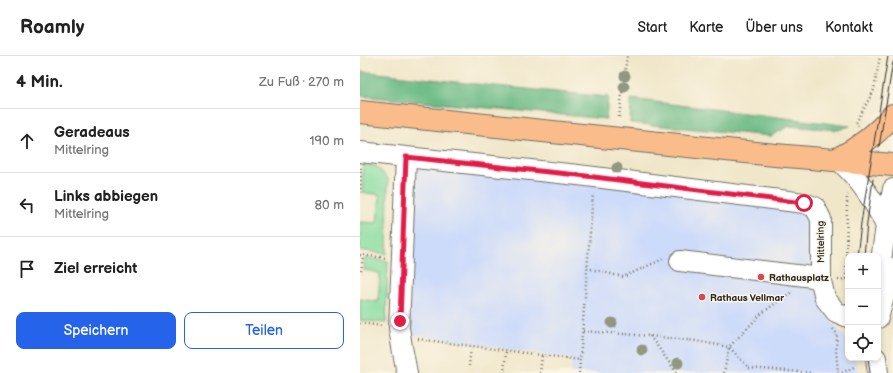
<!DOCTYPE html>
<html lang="de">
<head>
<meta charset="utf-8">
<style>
	:root { --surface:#fff; --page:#f6f6f6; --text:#222; --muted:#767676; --line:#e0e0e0; --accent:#2563eb }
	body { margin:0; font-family:"Balsamiq Sans",sans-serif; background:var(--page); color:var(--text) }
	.controls { position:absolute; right:12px; bottom:12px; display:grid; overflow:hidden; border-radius:8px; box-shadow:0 2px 6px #0003 }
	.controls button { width:36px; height:36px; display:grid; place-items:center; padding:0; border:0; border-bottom:1px solid var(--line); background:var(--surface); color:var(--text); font:20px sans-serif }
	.stop { position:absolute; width:12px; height:12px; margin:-9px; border:3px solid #e11d48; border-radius:50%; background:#fff }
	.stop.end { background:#e11d48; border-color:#fff; box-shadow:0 1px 4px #0008 }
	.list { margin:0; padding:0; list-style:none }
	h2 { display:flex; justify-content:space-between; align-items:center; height:52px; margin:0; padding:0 16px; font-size:17px }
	h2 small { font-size:13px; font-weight:400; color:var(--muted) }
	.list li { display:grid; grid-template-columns:26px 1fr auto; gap:12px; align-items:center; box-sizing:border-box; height:64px; padding:0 16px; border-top:1px solid var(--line) }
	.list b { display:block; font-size:15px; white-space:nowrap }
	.list p { margin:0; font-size:13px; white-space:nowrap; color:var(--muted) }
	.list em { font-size:13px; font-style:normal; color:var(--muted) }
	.actions { display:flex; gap:8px; padding:12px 16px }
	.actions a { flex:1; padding:9px 0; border:1px solid var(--accent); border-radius:8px; text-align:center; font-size:14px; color:var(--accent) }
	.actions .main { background:var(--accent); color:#fff }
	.icon { flex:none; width:22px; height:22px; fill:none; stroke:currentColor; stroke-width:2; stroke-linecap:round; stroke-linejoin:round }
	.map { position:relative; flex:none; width:533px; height:317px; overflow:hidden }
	header { display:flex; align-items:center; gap:24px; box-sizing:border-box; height:56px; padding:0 20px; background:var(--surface); border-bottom:1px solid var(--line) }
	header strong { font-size:19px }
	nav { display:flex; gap:22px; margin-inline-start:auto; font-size:14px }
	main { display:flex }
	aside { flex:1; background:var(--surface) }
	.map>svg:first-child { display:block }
	.built { fill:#cddbfa }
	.green { fill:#87dda1; stroke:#598466 }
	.forest { fill:#6dbc87; stroke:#4c7459 }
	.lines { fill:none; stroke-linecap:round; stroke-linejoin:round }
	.minor-casing { stroke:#706d63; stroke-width:22 }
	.major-casing { stroke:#706d63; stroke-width:24 }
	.path { stroke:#706d63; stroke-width:2.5; stroke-dasharray:1 3; stroke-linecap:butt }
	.minor { stroke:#fff; stroke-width:20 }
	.major { stroke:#fabc8b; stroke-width:22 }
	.tram { stroke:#2b2b2b; stroke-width:1 }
	.tree { fill:#909882 }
	.route { stroke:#e11d48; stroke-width:5 }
	.poi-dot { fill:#d1495b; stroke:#fcf5e5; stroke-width:1.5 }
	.labels { text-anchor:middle; stroke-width:3; stroke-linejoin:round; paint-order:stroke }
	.street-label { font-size:10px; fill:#2b2b2b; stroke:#fcf5e5 }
	.poi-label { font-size:10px; font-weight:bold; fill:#2b2b2b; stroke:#fcf5e5; text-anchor:start }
</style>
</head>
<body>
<header>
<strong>Roamly</strong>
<nav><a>Start</a><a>Karte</a><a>Über uns</a><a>Kontakt</a></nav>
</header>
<main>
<aside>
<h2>4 Min.<small>Zu Fuß · 270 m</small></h2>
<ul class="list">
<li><svg class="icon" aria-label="ahead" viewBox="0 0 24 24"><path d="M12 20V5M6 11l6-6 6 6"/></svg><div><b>Geradeaus</b><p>Mittelring</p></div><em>190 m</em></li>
<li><svg class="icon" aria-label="left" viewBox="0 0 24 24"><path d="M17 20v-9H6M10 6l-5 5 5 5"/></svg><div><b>Links abbiegen</b><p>Mittelring</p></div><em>80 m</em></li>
<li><svg class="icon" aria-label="arrive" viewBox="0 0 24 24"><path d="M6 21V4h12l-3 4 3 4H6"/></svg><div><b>Ziel erreicht</b></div></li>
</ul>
<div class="actions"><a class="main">Speichern</a><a>Teilen</a></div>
</aside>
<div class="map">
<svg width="533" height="317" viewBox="0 0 533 317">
	<rect width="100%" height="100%" fill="#fcf5e5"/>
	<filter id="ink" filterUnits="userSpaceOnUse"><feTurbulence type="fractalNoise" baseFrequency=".025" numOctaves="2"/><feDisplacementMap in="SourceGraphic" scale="8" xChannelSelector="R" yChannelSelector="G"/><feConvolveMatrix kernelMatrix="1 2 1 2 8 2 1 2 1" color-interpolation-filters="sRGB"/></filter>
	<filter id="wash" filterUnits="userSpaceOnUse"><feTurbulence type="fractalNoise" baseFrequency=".012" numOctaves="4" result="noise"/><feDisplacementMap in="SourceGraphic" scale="16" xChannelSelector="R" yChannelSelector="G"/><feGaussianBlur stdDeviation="0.9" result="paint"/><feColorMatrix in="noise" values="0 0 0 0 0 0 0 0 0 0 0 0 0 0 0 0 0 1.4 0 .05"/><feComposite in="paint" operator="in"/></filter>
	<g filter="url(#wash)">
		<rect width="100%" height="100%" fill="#f0e7ca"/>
		<path class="built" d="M47 92 462 145 463 253 488 286V302H495L498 317H211L212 303 50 278Z"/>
		<path class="green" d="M3 108 16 110 28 123 27 198 0 194V166L17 167 20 139 2 136Z
			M5 202 28 205 26 267 0 264V243L18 246 20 217 4 214Z"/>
		<path class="forest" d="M0 15 106 27 248 41 246 63 0 40Z
			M271 43 490 70 478 74 429 70 411 80 270 67Z"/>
	</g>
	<g filter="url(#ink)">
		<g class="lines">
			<defs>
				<path id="minor" d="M0 96 46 101
					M477 103C499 122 514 144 526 170
					M320 205 453 221 461 225
					M518 225 526 170 533 133
					M518 262 532 212
					M516 302 518 317
					M47 317 42 291 39 272 46 101 218 119 444 147 455 151 461 163V225L465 242 476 256 488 261"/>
				<path id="major" d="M0 56 415 99 533 109
					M477 103C499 92 517 78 533 59"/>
			</defs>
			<use href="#minor" class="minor-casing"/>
			<use href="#major" class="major-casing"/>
			<path class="path" d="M259 61 267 0
				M498 70 496 67 514 34 520 0
				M0 137 1 112
				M0 199 26 202
				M227 212 263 221 303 203
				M1 215 3 200
				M478 224 486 223 487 141 488 139
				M0 267 23 270
				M473 273 477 278 476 294 478 317
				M223 275 290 280 336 285 369 291 389 312 453 317
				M290 280 317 317
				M58 283 220 304
				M109 310 111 290
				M144 317 146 295
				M180 317 182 299
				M219 317 233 138
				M364 317 369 291 402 257 433 235
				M482 317 496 310"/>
			<use href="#minor" class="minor"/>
			<use href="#major" class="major"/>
			<path class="tram" d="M519 91 533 6
				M497 200 501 167 528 0
				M504 200 507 167 513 123
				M508 302 510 317"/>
		</g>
		<g class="tree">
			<circle cx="265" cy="20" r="5.5"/>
			<circle cx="264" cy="31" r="5.5"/>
			<circle cx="257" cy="112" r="5.5"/>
			<circle cx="252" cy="267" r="5.5"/>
			<circle cx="282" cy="294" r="5.5"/>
			<circle cx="318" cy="307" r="5.5"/>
		</g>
	</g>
	<g class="lines" filter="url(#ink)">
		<path class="route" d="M40 265 46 101 218 119 444 147"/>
	</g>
	<g class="poi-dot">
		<circle cx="401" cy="221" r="4"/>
		<circle cx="342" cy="241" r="4"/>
	</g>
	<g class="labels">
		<g class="street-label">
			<text transform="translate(460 186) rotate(-91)" y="4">Mittelring</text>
		</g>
		<g class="poi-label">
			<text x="409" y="225">Rathausplatz</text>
			<text x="350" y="245">Rathaus Vellmar</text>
		</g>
	</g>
</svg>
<div class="controls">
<button>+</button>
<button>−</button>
<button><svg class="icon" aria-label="locate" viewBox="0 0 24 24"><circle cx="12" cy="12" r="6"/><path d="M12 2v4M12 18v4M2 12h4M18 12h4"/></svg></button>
</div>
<div class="stop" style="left:444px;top:147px"></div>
<div class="stop end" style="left:40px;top:265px"></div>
</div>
</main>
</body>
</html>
